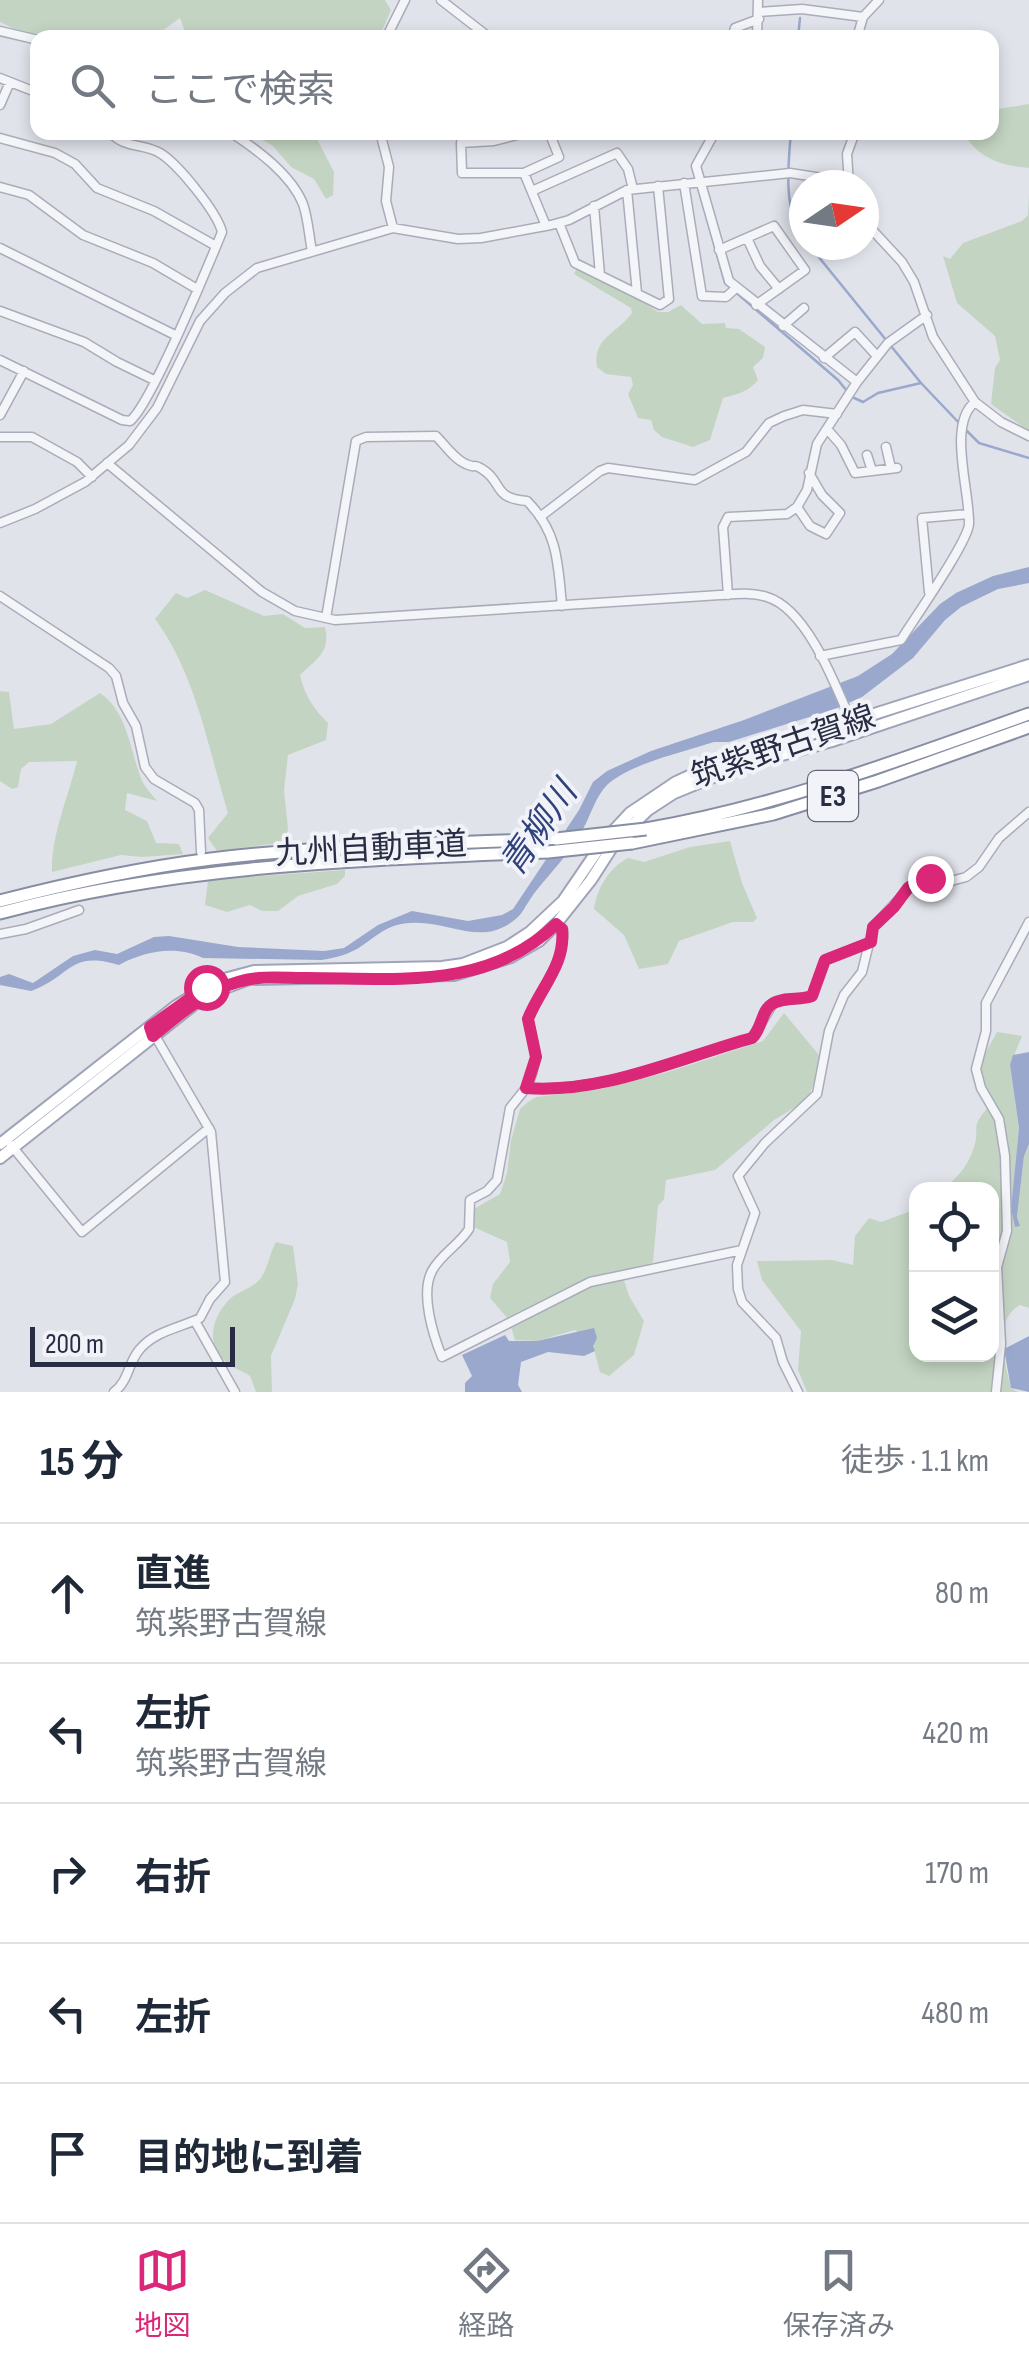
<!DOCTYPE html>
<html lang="ja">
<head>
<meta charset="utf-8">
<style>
	:root { --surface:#fff; --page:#f2f2f3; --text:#1f2937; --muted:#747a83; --line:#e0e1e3; --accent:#db2777 }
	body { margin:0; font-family:"Sofia Sans Condensed","Noto Sans JP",sans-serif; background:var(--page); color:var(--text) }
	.controls { position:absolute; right:30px; bottom:30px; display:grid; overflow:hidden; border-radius:20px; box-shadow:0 5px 15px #0003 }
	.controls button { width:90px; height:90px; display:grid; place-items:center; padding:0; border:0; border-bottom:2px solid var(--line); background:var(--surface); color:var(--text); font:50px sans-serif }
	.compass { position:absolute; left:789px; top:170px; width:90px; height:90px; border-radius:50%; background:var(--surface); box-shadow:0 5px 15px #0003; rotate:77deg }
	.scale { position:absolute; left:30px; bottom:25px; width:205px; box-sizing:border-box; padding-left:10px; border:5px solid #282d44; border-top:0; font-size:28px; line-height:35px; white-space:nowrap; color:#282d44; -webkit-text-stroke:8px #f1f3f8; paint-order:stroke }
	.stop { position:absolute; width:30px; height:30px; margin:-22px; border:8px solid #db2777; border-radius:50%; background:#fff }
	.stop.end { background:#db2777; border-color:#fff; box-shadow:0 2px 10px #0008 }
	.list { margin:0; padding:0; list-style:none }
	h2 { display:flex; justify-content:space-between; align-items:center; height:130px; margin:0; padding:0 40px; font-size:42px }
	h2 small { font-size:32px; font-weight:400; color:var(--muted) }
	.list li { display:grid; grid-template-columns:65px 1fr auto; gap:30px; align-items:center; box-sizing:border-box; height:140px; padding:0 40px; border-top:2px solid var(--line) }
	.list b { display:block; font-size:38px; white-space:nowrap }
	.list p { margin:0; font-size:32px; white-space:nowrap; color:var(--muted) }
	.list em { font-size:32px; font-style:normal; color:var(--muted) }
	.icon { flex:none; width:55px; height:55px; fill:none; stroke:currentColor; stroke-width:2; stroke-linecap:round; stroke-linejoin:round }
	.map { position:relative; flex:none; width:1029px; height:1392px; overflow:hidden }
	.search { position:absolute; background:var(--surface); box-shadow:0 5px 15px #0003; left:30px; right:30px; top:30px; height:110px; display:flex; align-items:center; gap:25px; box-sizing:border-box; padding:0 35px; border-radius:20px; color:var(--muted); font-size:38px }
	.sheet { height:830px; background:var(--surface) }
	nav { display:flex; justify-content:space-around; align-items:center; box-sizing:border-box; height:140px; border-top:2px solid var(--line); background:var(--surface); font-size:28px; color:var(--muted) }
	nav a { display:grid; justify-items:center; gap:5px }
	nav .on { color:var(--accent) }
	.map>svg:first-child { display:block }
	.green { fill:#c3d5c2 }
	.water { fill:#9aa8cd }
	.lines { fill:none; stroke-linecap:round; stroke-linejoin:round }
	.stream { stroke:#9aa8cd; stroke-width:2.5 }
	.minor-casing { stroke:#aaacb9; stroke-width:11 }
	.major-casing { stroke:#a0a4b8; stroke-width:14 }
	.highway-casing { stroke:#878da3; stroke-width:15 }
	.minor { stroke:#f4f5f9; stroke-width:8 }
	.major { stroke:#fff; stroke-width:10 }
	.highway { stroke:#fff; stroke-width:11 }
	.highway-bridge-casing { stroke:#878da3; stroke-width:15; stroke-linecap:butt }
	.highway-bridge { stroke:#fff; stroke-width:11 }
	.route { stroke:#db2777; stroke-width:12 }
	.labels { text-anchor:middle; stroke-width:8; stroke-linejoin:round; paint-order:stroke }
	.shield { fill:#f1f3f8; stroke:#64687a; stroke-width:2.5 }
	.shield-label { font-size:30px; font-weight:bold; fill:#282d44 }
	.street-label { font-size:32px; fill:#282d44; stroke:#f1f3f8 }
	.water-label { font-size:35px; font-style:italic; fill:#2f427b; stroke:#f1f3f8 }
</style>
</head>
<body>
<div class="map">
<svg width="1029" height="1392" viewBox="0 0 1029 1392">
	<rect width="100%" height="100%" fill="#e1e3eb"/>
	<path class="green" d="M0 0H385L391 10 379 38 187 37 180 18 154 37 38 38 37 40 0 22Z
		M1029 104V168C1004 166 983 160 968 140L969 133 992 132V110Z
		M251 133H314L334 172 333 195 326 199 314 179 291 167 273 146Z
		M1029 193V431L991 404 995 368 1000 360 995 336 957 303 943 256 950 259 963 243 1022 221 1028 215Z
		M578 266 630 293 658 312H668L681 305 702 324 725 323 726 328 739 329 765 347 763 358 753 367 758 380C748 392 738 394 723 398L710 440 693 447 662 437 654 430 651 420 638 418 628 394 633 385 631 377 606 374 597 367C592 338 618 333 632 313L631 308 574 274Z
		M205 590 264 616 283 614 305 628 325 627C331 653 316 659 300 675 305 696 313 708 328 723L326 740 288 755 284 791 288 828 286 842 217 851 208 838 228 813C208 748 196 674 155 619L176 593 187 598Z
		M0 691 9 692 14 729 51 724 100 693C128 712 130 751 142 781 146 788 152 795 157 801L127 793 125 810 147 821 156 843 179 844 183 854 142 857 121 855 52 872C51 835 68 798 77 761L29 762 21 769 18 787 12 789 0 781Z
		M730 841 742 883 757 918 753 922H733L679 941 668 964 639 969 624 935 594 909C597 888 609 868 628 858L644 862 690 847Z
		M345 870V876L337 884 298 896 278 911H262L250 905 227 912 205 905 208 881 218 879Z
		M784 1013 819 1055 815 1081 807 1100 774 1120 715 1170 666 1180 664 1199 658 1206 653 1262 623 1277 629 1296 644 1321 634 1355 609 1376 600 1372 593 1346 575 1330 537 1341 515 1340 509 1320 490 1298 493 1284 510 1262 507 1242 471 1226 474 1209 500 1194 507 1173 511 1140 520 1109 528 1102 536 1097 597 1090 668 1072 763 1041Z
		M997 1032 1022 1036 1010 1065 1019 1128 1011 1208 1019 1225 1017 1218 1024 1156 1029 1144V1308L1020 1305C992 1320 1005 1363 1011 1388L1018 1392H807L798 1370 801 1331 762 1280 757 1261 832 1260 853 1265 855 1236 869 1218 881 1222 916 1209V1354H992V1190L943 1189C956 1179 968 1166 973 1150 982 1125 967 1131 990 1105L978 1066Z
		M276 1242 293 1246 298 1284 295 1299 271 1356 272 1392H256L250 1376C243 1371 235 1369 229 1364 205 1348 211 1320 227 1302 236 1291 251 1290 260 1279 268 1269 269 1254 276 1242Z"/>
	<path class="water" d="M1029 567V583L998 589 961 607 945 620 913 658 862 697 835 709 729 742H714C684 752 632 763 608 784 595 797 591 815 582 831 569 854 553 870 536 891 530 898 525 909 519 916 482 950 451 920 410 923 389 924 379 934 363 945 351 954 335 958 321 960L203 958C176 945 145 951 119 965 69 950 72 976 31 991L0 985V977L9 974 33 983 73 956 95 950 117 954 154 937 169 936 238 947 324 951 344 948 378 925 412 911 468 921 502 915 513 909 579 810 593 782 607 771 651 751 744 720 858 676 892 654 940 604 956 593 993 576Z
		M1029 1052V1144L1024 1156 1017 1217 1020 1226 1015 1227 1011 1208 1019 1128 1010 1065 1013 1055Z
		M594 1328 597 1338 593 1346 595 1351 584 1356 548 1352 521 1362 518 1385 522 1392H465V1383L472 1376 462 1355 505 1335 509 1341H537Z
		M1029 1336V1392L1011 1388 1004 1349Z"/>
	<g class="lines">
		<path class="stream" d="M798 38 800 18
			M710 132 692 165 725 283 838 380 847 391
			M791 132C788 165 783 212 804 239
			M809 245 921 383
			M852 397 863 402 878 393 921 383 961 425
			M967 431 979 443 1029 458"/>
		<defs>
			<path id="minor" d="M441 0 490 38
				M759 12 802 9 863 17
				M0 31 38 40
				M386 38 405 0
				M732 38 735 28 759 19
				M757 38 758 0
				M857 38 863 17 879 0
				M0 78 38 93
				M0 105 10 82
				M230 132C256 149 291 174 303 204 308 218 309 236 312 251
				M380 132 389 167 386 201 393 228
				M528 132 494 141 461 143 462 173H524L559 157 549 132
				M715 132 696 166 729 281 857 382
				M0 138 55 153 75 164 97 188 154 211 216 246
				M524 173 546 226
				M684 183 702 296 726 297 735 289
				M849 185 847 154 855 132
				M0 187 29 195 83 235 153 263 197 289
				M627 190 637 293
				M532 191 617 153 628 169 633 189
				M594 206 600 275
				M864 221 902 262 914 282 933 337 975 402 1001 422 1029 436
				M559 223 575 263 660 305 669 299 658 186
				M747 238 760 266 779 289
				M0 248 175 335
				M719 250 774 226 805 270 756 305
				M0 311 84 342 117 362 154 380
				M783 326 804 308
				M824 358 855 332 877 356
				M0 360 122 420 130 421C150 406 209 264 222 232 217 212 178 164 160 153 143 143 125 149 110 132
				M0 415 24 371
				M827 429 841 445 855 473 897 468
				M0 437H32L77 462 92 477
				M886 447 891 468
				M867 455 872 471
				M107 463 262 592 295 611 335 620 720 595C735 594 752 592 767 597 810 610 839 695 856 733
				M797 507 810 526 826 534 840 513 822 495 809 473
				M540 517 600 471 608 468 695 480 746 452 769 423 784 416 803 410 837 414
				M0 523 35 509 85 482 129 445 157 408 200 321 225 293 257 268 393 228 458 239 481 238 551 225 569 220 627 190 790 173 848 182
				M929 592 922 518 968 514
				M728 595 723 527 728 517 787 514 797 507 807 490 817 444 857 382 888 343 927 315
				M0 596 109 668 116 676 123 703 136 726 145 767 154 779 195 803 199 810 201 852
				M326 618 356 441 366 437 436 436C444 444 455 460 466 464 477 469 472 463 482 469 504 482 491 498 527 501 558 532 558 563 562 606
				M820 656 901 640C914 619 968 542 969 524 970 491 947 424 975 402
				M556 924 563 929C565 965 541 988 528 1019L536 1057 532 1074 526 1088 510 1108 497 1180 487 1191 470 1200 469 1229C459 1245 440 1255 432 1271 420 1293 433 1335 442 1357L590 1282 742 1250
				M0 934 26 929 79 910
				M526 1088C604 1093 679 1059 752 1038L774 1002 812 996 825 960 871 942
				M11 1145 82 1232 209 1128
				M195 1321 235 1392
				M114 1392C129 1381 128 1362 140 1349 155 1331 180 1328 200 1318L210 1299 225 1282 211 1132 150 1027
				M798 1392 783 1362 776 1338 742 1302 738 1289 737 1265 755 1213 738 1176 765 1143 817 1094 829 1031 844 995 862 972 873 927 916 881 930 878 951 881 966 877 979 867 999 838 1029 812
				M996 1392 1001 1344 997 1267 1007 1231 1005 1156 999 1119 981 1088 976 1069 986 1031V1003L1029 922"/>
			<path id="major" d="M0 1144 176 1006 217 981 254 971 442 967 463 964 507 947 530 932 563 901 604 841 630 813 676 782 713 765 1029 665
				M0 1158 206 995 249 979 454 975 511 957 539 941 556 924 591 880 616 841 648 810 674 793 735 768 832 741 1029 675"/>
			<path id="highway" d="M646 829C779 806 902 759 1029 714
				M632 843 773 814 878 781 1029 727
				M0 901C70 883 140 868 211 859 325 845 441 844 556 839
				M0 913C180 864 363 860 548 852"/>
		</defs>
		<use href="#minor" class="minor-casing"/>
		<use href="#major" class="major-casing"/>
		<use href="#highway" class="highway-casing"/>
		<use href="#minor" class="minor"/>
		<use href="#major" class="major"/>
		<use href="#highway" class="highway"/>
		<defs>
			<path id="highway-bridge" d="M556 839 646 829
				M548 852 632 843"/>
		</defs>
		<use href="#highway-bridge" class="highway-bridge-casing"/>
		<use href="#highway-bridge" class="highway-bridge"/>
	</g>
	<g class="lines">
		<path class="route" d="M206 987 150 1027 153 1036C179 1015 205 991 238 982 260 975 284 978 307 978 396 978 487 991 556 924L562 929C566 965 540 988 528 1019L536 1057 526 1088C604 1094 679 1058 752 1038 762 1029 761 1011 772 1004 784 996 800 1001 812 996L825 960 871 942 873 927 894 907 908 888 923 878H930"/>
	</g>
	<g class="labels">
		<rect class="shield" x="808" y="771" width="50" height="50" rx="8"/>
		<g class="shield-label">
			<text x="833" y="806">E3</text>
		</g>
		<g class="street-label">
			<text transform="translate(783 746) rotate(-19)" y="11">筑紫野古賀線</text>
			<text transform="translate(371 848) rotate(-3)" y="11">九州自動車道</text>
		</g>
		<g class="water-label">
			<text transform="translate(538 828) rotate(-55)" y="12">青柳川</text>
		</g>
	</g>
</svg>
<div class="controls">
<button><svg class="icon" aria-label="locate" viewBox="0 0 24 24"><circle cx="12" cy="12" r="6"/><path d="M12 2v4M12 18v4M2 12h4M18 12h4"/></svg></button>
<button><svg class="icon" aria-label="layers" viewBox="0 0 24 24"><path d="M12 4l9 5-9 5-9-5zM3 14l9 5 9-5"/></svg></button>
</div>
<svg class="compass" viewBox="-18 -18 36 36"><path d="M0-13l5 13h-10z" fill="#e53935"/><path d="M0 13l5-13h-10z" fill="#747a83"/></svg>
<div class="scale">200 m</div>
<div class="stop" style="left:206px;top:987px"></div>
<div class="stop end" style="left:930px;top:878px"></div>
<div class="search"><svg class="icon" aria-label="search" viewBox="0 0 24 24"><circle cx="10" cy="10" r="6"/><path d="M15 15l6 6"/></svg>ここで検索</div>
</div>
<section class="sheet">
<h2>15 分<small>徒歩 · 1.1 km</small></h2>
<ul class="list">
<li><svg class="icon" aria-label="ahead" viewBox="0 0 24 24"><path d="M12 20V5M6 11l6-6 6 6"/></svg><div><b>直進</b><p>筑紫野古賀線</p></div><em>80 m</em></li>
<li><svg class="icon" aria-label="left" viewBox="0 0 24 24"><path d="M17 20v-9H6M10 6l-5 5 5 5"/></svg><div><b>左折</b><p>筑紫野古賀線</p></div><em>420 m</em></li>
<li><svg class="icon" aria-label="right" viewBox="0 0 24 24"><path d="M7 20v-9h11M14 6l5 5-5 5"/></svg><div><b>右折</b></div><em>170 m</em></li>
<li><svg class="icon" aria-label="left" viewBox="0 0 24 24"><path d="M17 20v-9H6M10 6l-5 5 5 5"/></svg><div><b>左折</b></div><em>480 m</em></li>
<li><svg class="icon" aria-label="arrive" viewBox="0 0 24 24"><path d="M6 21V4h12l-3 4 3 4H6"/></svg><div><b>目的地に到着</b></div></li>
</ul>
</section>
<nav>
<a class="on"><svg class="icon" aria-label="map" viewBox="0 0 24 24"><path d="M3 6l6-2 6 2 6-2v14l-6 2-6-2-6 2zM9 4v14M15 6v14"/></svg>地図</a>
<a><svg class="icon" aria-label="directions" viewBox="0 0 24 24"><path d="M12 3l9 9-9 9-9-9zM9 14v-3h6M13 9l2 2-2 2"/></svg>経路</a>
<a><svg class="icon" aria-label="saved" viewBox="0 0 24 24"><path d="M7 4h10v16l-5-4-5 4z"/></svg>保存済み</a>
</nav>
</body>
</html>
